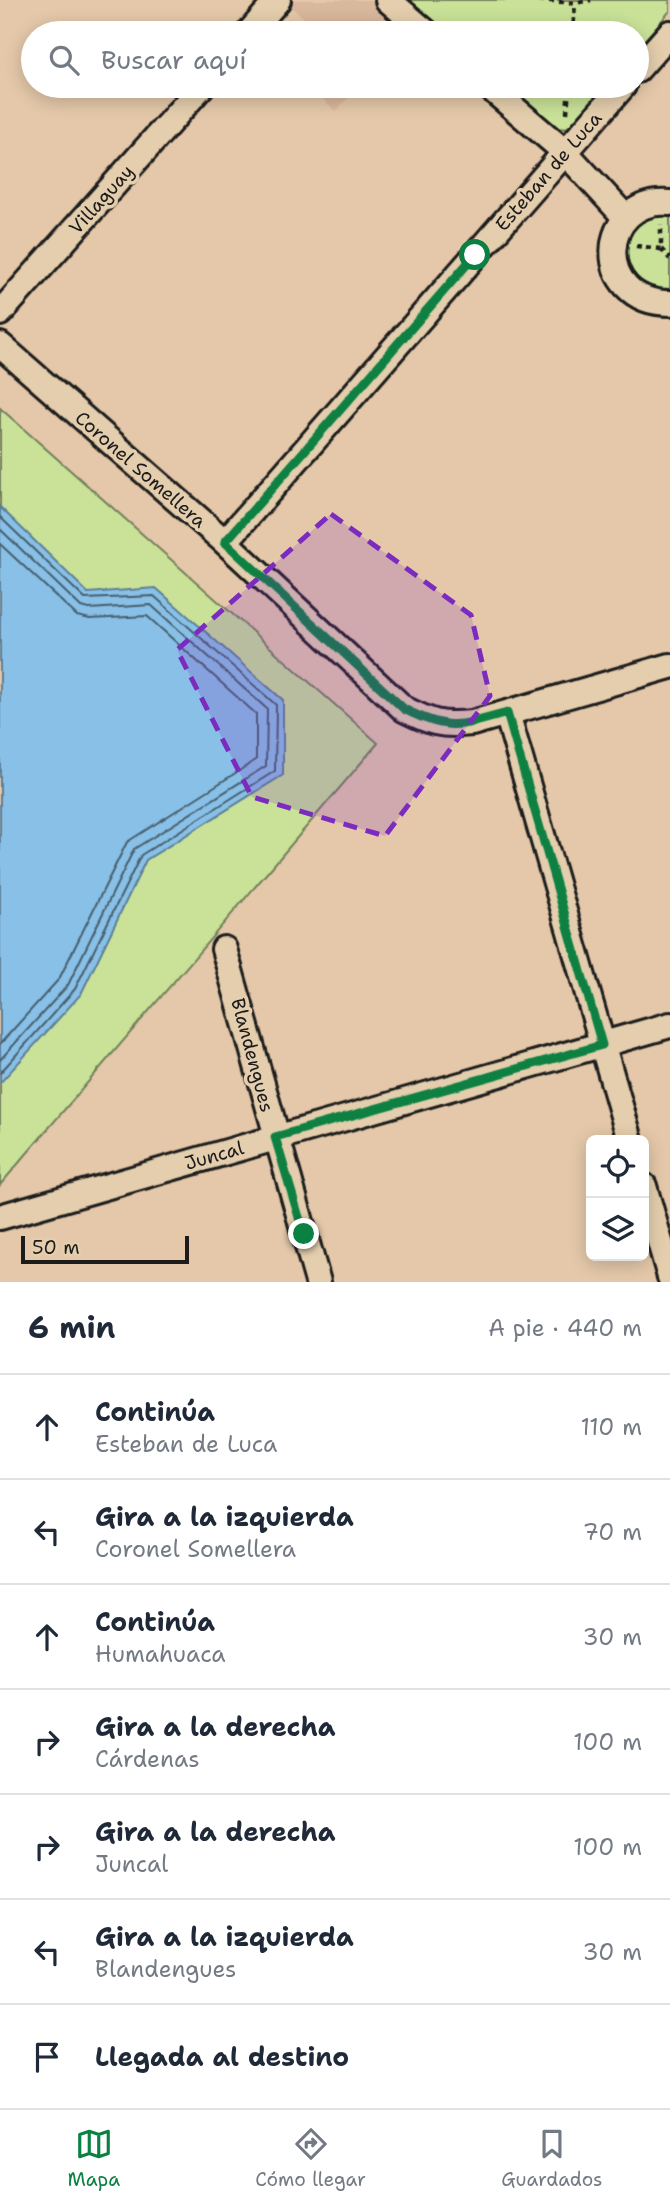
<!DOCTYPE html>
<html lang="es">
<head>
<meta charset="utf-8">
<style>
	:root { --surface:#fff; --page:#f6f6f7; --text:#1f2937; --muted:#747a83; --line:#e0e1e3; --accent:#0b8043 }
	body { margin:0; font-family:"Shantell Sans",sans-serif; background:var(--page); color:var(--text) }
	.controls { position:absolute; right:21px; bottom:21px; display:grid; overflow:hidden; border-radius:10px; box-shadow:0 4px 18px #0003 }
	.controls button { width:63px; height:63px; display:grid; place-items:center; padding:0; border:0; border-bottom:2px solid var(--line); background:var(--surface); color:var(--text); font:35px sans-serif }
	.scale { position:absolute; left:21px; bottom:18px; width:168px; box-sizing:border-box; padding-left:7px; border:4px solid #1c1c1c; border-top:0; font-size:19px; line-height:24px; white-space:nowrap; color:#1c1c1c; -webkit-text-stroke:5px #e4cead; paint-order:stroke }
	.stop { position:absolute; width:21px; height:21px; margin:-16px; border:5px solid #0b8043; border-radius:50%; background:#fff }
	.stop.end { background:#0b8043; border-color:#fff; box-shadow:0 2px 7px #0008 }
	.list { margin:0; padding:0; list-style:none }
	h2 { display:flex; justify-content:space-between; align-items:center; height:91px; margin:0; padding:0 28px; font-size:30px }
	h2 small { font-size:23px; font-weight:400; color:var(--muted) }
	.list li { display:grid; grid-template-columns:46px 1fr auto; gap:21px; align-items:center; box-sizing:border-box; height:105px; padding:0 28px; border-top:2px solid var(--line) }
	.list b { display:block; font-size:26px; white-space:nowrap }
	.list p { margin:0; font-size:23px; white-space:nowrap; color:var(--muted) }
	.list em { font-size:23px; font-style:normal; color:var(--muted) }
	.icon { flex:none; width:38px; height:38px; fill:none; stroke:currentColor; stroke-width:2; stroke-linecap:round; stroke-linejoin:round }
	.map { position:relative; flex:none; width:670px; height:1282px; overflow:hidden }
	.search { position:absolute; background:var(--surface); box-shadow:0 4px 18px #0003; left:21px; right:21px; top:21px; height:77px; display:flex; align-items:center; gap:18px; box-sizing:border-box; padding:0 24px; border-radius:38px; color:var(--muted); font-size:26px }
	.sheet { height:826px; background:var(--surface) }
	nav { display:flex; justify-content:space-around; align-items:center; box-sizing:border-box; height:98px; border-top:2px solid var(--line); background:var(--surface); font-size:19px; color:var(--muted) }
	nav a { display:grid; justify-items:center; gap:4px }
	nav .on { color:var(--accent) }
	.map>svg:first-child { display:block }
	.built { fill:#d9b89d }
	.green { fill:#c9e298; stroke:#727f5a; stroke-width:2 }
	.water { fill:#88c0e7; stroke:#5d7e96; stroke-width:2 }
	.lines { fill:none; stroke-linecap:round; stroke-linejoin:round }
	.shore { stroke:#475e6d; stroke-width:2 }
	.minor-casing { stroke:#1c1c1c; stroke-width:30 }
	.path { stroke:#1c1c1c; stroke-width:4.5; stroke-dasharray:5 5; stroke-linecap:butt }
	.minor { stroke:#e4cead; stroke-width:24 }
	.route { stroke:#0b8043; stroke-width:9 }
	.marked { fill:#7b2cbf; fill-opacity:0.2; stroke:#7b2cbf; stroke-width:5; stroke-dasharray:14 9; stroke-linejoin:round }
	.labels { text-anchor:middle; stroke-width:7; stroke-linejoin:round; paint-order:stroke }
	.street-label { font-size:19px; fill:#1c1c1c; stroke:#e4cead }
</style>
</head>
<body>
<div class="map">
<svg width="670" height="1282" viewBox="0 0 670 1282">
	<rect width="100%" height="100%" fill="#e4c8a9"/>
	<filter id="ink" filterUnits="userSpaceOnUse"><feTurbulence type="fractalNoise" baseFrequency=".0143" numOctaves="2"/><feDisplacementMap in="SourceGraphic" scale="14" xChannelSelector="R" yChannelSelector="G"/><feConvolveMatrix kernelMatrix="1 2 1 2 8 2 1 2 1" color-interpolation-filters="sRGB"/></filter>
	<g filter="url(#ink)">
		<path class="built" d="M288 0H371L407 31 405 33H312L316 29 286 2Z
			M307 86H359L336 111Z"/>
		<path class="green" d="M406 0H670V11L637 49V33H443Z
			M501 86H605C598 94 576 123 568 127 548 137 515 98 501 86Z
			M670 211V293L663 294 629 277 623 239 640 217Z
			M0 408 378 743 0 1185Z"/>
		<path class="water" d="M0 507 88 593 156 588 283 700V775L146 860 81 994 0 1083Z"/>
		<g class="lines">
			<path class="shore" d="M0 517 85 599 154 596 276 705 275 771 141 855 75 989 0 1073
				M0 529 81 607 89 609 151 605 267 709 266 766 134 849 68 985 0 1060
				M0 544 77 616 90 619 147 616 256 714V760L127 842 59 979 0 1044"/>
			<defs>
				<path id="minor" d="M388 0 427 33
					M249 33 278 0
					M637 70 670 33
					M488 86 565 152 626 218
					M670 203C598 196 591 303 670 303
					M0 313 202 86
					M0 345 225 542 404 709C432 723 440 726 472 723L670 666
					M225 542 623 86
					M507 713 630 1140
					M224 949 318 1282
					M644 1186 670 1277
					M0 1217 670 1025"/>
			</defs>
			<use href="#minor" class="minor-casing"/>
			<path class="path" d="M539 0 575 3 591 0
				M573 33 575 3
				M567 113 569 86
				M636 246 661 249V224
				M661 249 670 259"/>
			<use href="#minor" class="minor"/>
		</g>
	</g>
	<g class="lines" filter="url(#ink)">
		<path class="route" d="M304 1234 275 1137 602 1045 507 713C460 726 449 732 404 709L225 542 475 255"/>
	</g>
	<path class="marked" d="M331 514 471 615 490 696 385 836 252 797 177 650Z"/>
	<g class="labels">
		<g class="street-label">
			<text transform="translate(548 171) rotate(-49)" y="7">Esteban de Luca</text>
			<text transform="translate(101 199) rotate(-48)" y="7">Villaguay</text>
			<text transform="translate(141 469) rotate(41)" y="7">Coronel Somellera</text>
			<text transform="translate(253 1055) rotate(75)" y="7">Blandengues</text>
			<text transform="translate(214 1155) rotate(-16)" y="7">Juncal</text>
		</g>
	</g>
</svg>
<div class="controls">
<button><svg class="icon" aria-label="locate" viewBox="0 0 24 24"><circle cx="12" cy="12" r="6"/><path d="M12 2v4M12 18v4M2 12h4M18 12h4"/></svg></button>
<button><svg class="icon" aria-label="layers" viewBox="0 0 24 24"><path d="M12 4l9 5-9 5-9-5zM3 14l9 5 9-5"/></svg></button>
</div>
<div class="scale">50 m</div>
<div class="stop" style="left:475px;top:255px"></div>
<div class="stop end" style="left:304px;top:1234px"></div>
<div class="search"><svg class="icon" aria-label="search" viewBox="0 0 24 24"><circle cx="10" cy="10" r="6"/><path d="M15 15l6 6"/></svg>Buscar aquí</div>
</div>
<section class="sheet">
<h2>6 min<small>A pie · 440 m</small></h2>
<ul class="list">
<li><svg class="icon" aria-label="ahead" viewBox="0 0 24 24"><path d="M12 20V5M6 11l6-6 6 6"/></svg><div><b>Continúa</b><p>Esteban de Luca</p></div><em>110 m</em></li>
<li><svg class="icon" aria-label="left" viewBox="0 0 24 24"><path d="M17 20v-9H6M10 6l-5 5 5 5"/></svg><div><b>Gira a la izquierda</b><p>Coronel Somellera</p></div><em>70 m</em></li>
<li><svg class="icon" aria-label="ahead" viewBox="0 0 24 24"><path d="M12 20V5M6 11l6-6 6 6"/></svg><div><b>Continúa</b><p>Humahuaca</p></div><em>30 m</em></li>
<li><svg class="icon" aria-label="right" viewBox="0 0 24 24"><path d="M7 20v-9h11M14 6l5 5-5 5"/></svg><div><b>Gira a la derecha</b><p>Cárdenas</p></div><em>100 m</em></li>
<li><svg class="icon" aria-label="right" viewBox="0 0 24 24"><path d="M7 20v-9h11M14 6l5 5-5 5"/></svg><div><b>Gira a la derecha</b><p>Juncal</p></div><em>100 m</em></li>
<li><svg class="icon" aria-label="left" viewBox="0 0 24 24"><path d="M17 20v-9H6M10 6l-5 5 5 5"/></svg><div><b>Gira a la izquierda</b><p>Blandengues</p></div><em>30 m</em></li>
<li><svg class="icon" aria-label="arrive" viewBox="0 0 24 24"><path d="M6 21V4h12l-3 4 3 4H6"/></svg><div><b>Llegada al destino</b></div></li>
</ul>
</section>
<nav>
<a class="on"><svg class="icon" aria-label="map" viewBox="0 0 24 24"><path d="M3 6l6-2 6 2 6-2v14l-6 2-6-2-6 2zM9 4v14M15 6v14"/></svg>Mapa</a>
<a><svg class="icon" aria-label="directions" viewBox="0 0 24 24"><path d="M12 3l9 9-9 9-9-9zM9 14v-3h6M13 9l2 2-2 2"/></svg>Cómo llegar</a>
<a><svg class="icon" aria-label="saved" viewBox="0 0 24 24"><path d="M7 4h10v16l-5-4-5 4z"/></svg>Guardados</a>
</nav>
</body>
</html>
